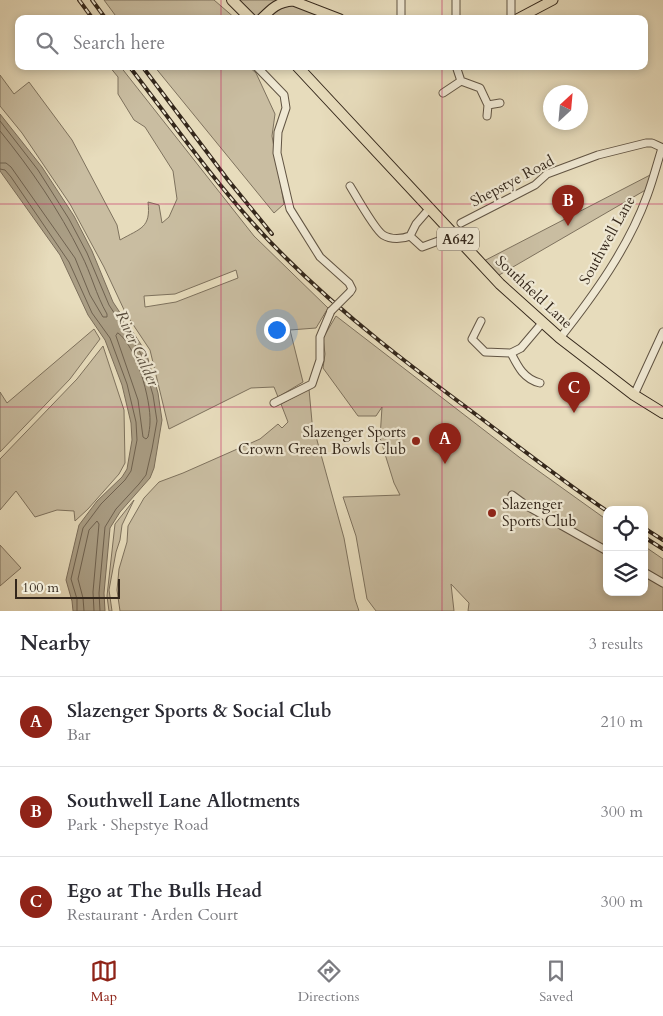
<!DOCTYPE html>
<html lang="en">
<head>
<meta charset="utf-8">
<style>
	:root { --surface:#fff; --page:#f7f7f7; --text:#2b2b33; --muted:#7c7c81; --line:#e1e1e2; --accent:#8f2418 }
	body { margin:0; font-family:Cardo,serif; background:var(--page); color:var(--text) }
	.controls { position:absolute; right:15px; bottom:15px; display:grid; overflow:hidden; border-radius:10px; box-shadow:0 2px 8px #0003 }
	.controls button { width:45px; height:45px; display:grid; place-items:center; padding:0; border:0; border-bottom:1px solid var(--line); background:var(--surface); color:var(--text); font:25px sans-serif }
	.compass { position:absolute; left:543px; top:85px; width:45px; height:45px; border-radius:50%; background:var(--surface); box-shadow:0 2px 8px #0003; rotate:26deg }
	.scale { position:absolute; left:15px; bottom:12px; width:105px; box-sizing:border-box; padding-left:5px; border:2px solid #34271b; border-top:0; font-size:14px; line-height:18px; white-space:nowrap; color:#34271b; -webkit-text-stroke:4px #efe8d3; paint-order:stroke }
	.you { position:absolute; left:276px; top:329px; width:18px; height:18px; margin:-12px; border:4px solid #fff; border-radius:50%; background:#1a73e8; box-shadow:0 0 0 8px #1a73e833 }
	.badge { display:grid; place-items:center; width:32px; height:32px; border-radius:50%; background:var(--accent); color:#fff; font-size:16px; font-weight:700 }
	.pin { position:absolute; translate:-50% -41px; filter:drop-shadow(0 1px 2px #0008) }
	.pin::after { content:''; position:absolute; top:26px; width:18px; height:15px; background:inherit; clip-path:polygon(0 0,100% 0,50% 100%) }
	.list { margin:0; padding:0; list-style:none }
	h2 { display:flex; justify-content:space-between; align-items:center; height:65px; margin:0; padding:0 20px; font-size:21px }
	h2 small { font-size:16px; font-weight:400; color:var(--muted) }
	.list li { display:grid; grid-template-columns:32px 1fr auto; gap:15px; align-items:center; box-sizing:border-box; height:90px; padding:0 20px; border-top:1px solid var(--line) }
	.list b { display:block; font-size:19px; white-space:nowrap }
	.list p { margin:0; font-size:16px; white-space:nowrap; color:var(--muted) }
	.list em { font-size:16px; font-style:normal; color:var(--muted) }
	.icon { flex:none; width:28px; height:28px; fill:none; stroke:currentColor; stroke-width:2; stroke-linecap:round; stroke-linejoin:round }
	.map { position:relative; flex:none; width:663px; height:611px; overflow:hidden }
	.search { position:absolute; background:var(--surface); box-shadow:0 2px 8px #0003; left:15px; right:15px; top:15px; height:55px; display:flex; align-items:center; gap:12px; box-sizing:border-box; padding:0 18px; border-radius:10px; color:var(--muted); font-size:19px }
	.sheet { height:335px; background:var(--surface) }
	nav { display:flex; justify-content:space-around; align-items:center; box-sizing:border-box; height:70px; border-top:1px solid var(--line); background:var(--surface); font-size:14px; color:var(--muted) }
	nav a { display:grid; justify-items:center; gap:2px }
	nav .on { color:var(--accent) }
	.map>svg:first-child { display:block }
	.green { fill:#c9bda1; stroke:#7e725e; fill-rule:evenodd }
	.water { fill:#aa9e85; stroke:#7b6e5b }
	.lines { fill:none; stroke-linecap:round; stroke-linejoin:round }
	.shore { stroke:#6f6250; stroke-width:1 }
	.minor-casing { stroke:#615443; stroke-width:9 }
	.major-casing { stroke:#34271b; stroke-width:11 }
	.highway-casing { stroke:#34271b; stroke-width:12 }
	.minor { stroke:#efe8d3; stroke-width:7 }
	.major { stroke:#e7dcbc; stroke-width:9 }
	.highway { stroke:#e7dcbc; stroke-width:10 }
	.rail-casing { stroke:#34271b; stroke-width:4 }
	.rail { stroke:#efe8d3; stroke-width:2; stroke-dasharray:5.5; stroke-linecap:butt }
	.minor-bridge-casing { stroke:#615443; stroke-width:9; stroke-linecap:butt }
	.minor-bridge { stroke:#efe8d3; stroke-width:7 }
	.grid { fill:none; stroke:#c2185b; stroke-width:1; stroke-opacity:0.55 }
	.poi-dot { fill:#8f2418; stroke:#efe8d3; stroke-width:2 }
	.labels { text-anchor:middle; stroke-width:4.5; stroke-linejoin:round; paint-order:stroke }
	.shield { fill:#efe8d3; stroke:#6c6152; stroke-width:1 }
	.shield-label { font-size:14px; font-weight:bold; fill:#34271b }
	.street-label { font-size:15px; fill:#34271b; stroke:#efe8d3 }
	.poi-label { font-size:15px; fill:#34271b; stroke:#efe8d3; text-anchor:end }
	.water-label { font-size:16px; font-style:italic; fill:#574b3b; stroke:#efe8d3 }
</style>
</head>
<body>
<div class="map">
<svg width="663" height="611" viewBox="0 0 663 611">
	<rect width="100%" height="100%" fill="#e7dcbc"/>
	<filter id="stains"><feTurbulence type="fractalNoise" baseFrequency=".004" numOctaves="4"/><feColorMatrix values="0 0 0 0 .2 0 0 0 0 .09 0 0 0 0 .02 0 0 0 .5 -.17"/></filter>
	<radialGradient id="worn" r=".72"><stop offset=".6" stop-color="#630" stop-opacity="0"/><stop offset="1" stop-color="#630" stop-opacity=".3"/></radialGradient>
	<path class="green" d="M104 0H214L236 19H118Z
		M232 0H291L340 19H251Z
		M109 66H120L254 236 328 308 316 328 290 330 303 382 278 397 274 387 251 388 169 429 150 350 126 314 104 267 70 204 22 133 0 106V75L14 94 29 82 72 140 117 225 120 240C141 228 151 228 148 202L159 205 162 223 169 217 177 199 173 171 145 127 134 120 118 94V77ZM236 270 238 278 176 302 145 307 144 296 175 294Z
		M154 66H248L256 73 275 114 272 136 284 204 274 213Z
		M654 173 649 188 494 278 480 263Z
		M336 316 519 457 607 520V592H644V546L663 559V611H468L469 603 451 584 454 611H376L367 599 356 536 343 497 400 495 394 483 380 438 382 407 376 416H358L323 368 325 354 323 338Z
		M94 329 100 339 70 379 0 452V392L7 403Z
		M103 346 124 410 125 463 119 474 88 509 75 521 74 511 57 510 35 517 16 491 0 510V459L77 379Z
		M309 389 312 422 344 538 355 599 359 611H120L117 590 119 569 127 542 128 526 144 498 159 482 183 473 260 439 278 424 282 428 288 422 281 404Z
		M134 500 122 525 120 540 116 552 109 590 112 611H109L107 596 115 524Z
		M0 545 21 568 0 586Z"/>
	<path class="water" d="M0 114 42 167 74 216 92 251 113 302 146 352 158 393 162 420 154 468 150 478 120 512 110 528 104 593 105 611H73L72 601 66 580 79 525 97 501 122 477 127 469 132 440 131 423 122 385 105 340 88 315 60 255 0 171Z"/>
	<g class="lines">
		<path class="shore" d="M0 121 38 170 69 219 87 253 109 305 141 354 153 395 157 421 152 449 146 475 139 484 116 509 105 527 99 593 100 611
			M0 131C31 169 59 210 81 254 91 273 96 295 107 314V317H103L90 295 75 258 11 167 6 163H0
			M0 169 5 170 11 177 69 262 92 313 110 338 127 384 136 422 137 440 131 471 125 480 101 504 83 528 71 579 77 599V611
			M118 333C136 345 151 400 150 422 150 427 149 432 148 437L146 439 143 437 138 400 116 336Z
			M84 611 83 598 78 579 89 530 97 521 99 524 93 592 94 611"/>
		<defs>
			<path id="minor" d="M401 0V19
				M456 19V0
				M511 19V0
				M256 66 284 95 286 108 278 132 277 153 290 209 320 257 349 283 352 289 350 292
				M456 66 461 81 480 88 488 105 487 116
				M443 93 461 81
				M488 105 500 103
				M350 186C356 196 375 230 383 235 391 240 403 239 410 236L416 224 429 209
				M461 223 535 185 547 174 598 155 646 143H652L663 148
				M410 236 422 247 441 240
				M481 321 472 339 485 352 511 353C518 367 524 379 540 383
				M560 338C594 295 628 248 647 196 653 180 657 164 662 148
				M511 353 521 348 543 322
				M634 395 663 332
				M274 403 312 384 320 360V337L331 311
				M512 495 527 506 607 551
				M644 572 663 583"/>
			<path id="major" d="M291 0 340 19
				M261 19C272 8 278 2 293 1
				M517 19 553 0"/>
			<path id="highway" d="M232 0 251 19
				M297 66 500 284 560 338 634 395 663 413"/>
		</defs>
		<use href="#minor" class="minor-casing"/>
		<use href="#major" class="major-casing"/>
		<use href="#highway" class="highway-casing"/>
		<use href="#minor" class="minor"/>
		<use href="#major" class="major"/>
		<use href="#highway" class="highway"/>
		<defs>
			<path id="rail" d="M79 0 93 19
				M92 0 106 19
				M129 66C179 131 226 199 284 256 345 317 413 368 482 419 523 450 564 482 607 511
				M142 66 228 180 272 234
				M644 528 663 540
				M644 537 663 549"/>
		</defs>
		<use href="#rail" class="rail-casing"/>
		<use href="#rail" class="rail"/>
		<defs>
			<path id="minor-bridge" d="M331 311 350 292"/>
		</defs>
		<use href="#minor-bridge" class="minor-bridge-casing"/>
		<use href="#minor-bridge" class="minor-bridge"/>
	</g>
	<path class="grid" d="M221 0V19M442 0V19M221 66V611M442 66V611M0 204H663M0 407H663"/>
	<g class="poi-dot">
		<circle cx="416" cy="441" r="5"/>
		<circle cx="492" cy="513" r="5"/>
	</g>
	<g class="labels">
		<rect class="shield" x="437" y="227.5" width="42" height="23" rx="4"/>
		<g class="shield-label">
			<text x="458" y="244">A642</text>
		</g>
		<g class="street-label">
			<text transform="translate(512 181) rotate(-28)" y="5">Shepstye Road</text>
			<text transform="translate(607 240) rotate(-61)" y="5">Southwell Lane</text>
			<text transform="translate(534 292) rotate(43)" y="5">Southfield Lane</text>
		</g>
		<g class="poi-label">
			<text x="406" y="437">Slazenger Sports<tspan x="406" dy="17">Crown Green Bowls Club</tspan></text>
			<text x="502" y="509" text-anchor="start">Slazenger<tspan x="502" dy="17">Sports Club</tspan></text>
		</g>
		<g class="water-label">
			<text transform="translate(138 348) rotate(65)" y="6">River Calder</text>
		</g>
	</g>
	<rect width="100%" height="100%" filter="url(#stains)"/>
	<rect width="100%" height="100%" fill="url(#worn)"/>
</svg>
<div class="controls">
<button><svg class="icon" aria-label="locate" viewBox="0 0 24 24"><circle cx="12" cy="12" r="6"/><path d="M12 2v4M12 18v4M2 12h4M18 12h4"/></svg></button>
<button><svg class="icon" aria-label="layers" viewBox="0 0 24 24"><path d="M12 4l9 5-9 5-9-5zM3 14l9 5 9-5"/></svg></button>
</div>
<svg class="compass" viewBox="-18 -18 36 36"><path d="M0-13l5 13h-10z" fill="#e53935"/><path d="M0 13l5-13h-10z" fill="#7c7c81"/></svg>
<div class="scale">100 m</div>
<div class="you"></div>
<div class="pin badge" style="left:445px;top:464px">A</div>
<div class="pin badge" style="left:568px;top:226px">B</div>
<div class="pin badge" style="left:574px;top:413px">C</div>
<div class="search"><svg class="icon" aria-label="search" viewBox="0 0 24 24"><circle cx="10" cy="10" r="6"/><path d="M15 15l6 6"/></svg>Search here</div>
</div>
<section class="sheet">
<h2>Nearby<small>3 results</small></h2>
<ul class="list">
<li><span class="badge">A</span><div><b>Slazenger Sports &amp; Social Club</b><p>Bar</p></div><em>210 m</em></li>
<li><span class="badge">B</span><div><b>Southwell Lane Allotments</b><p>Park · Shepstye Road</p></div><em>300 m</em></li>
<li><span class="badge">C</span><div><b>Ego at The Bulls Head</b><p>Restaurant · Arden Court</p></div><em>300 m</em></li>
</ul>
</section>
<nav>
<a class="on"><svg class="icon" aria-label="map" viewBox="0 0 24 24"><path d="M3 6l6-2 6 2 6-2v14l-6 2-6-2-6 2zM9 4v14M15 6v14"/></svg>Map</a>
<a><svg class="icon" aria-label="directions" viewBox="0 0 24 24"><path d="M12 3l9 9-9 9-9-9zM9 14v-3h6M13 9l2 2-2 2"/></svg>Directions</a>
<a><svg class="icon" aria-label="saved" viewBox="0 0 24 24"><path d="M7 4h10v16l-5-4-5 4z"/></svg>Saved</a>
</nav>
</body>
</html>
